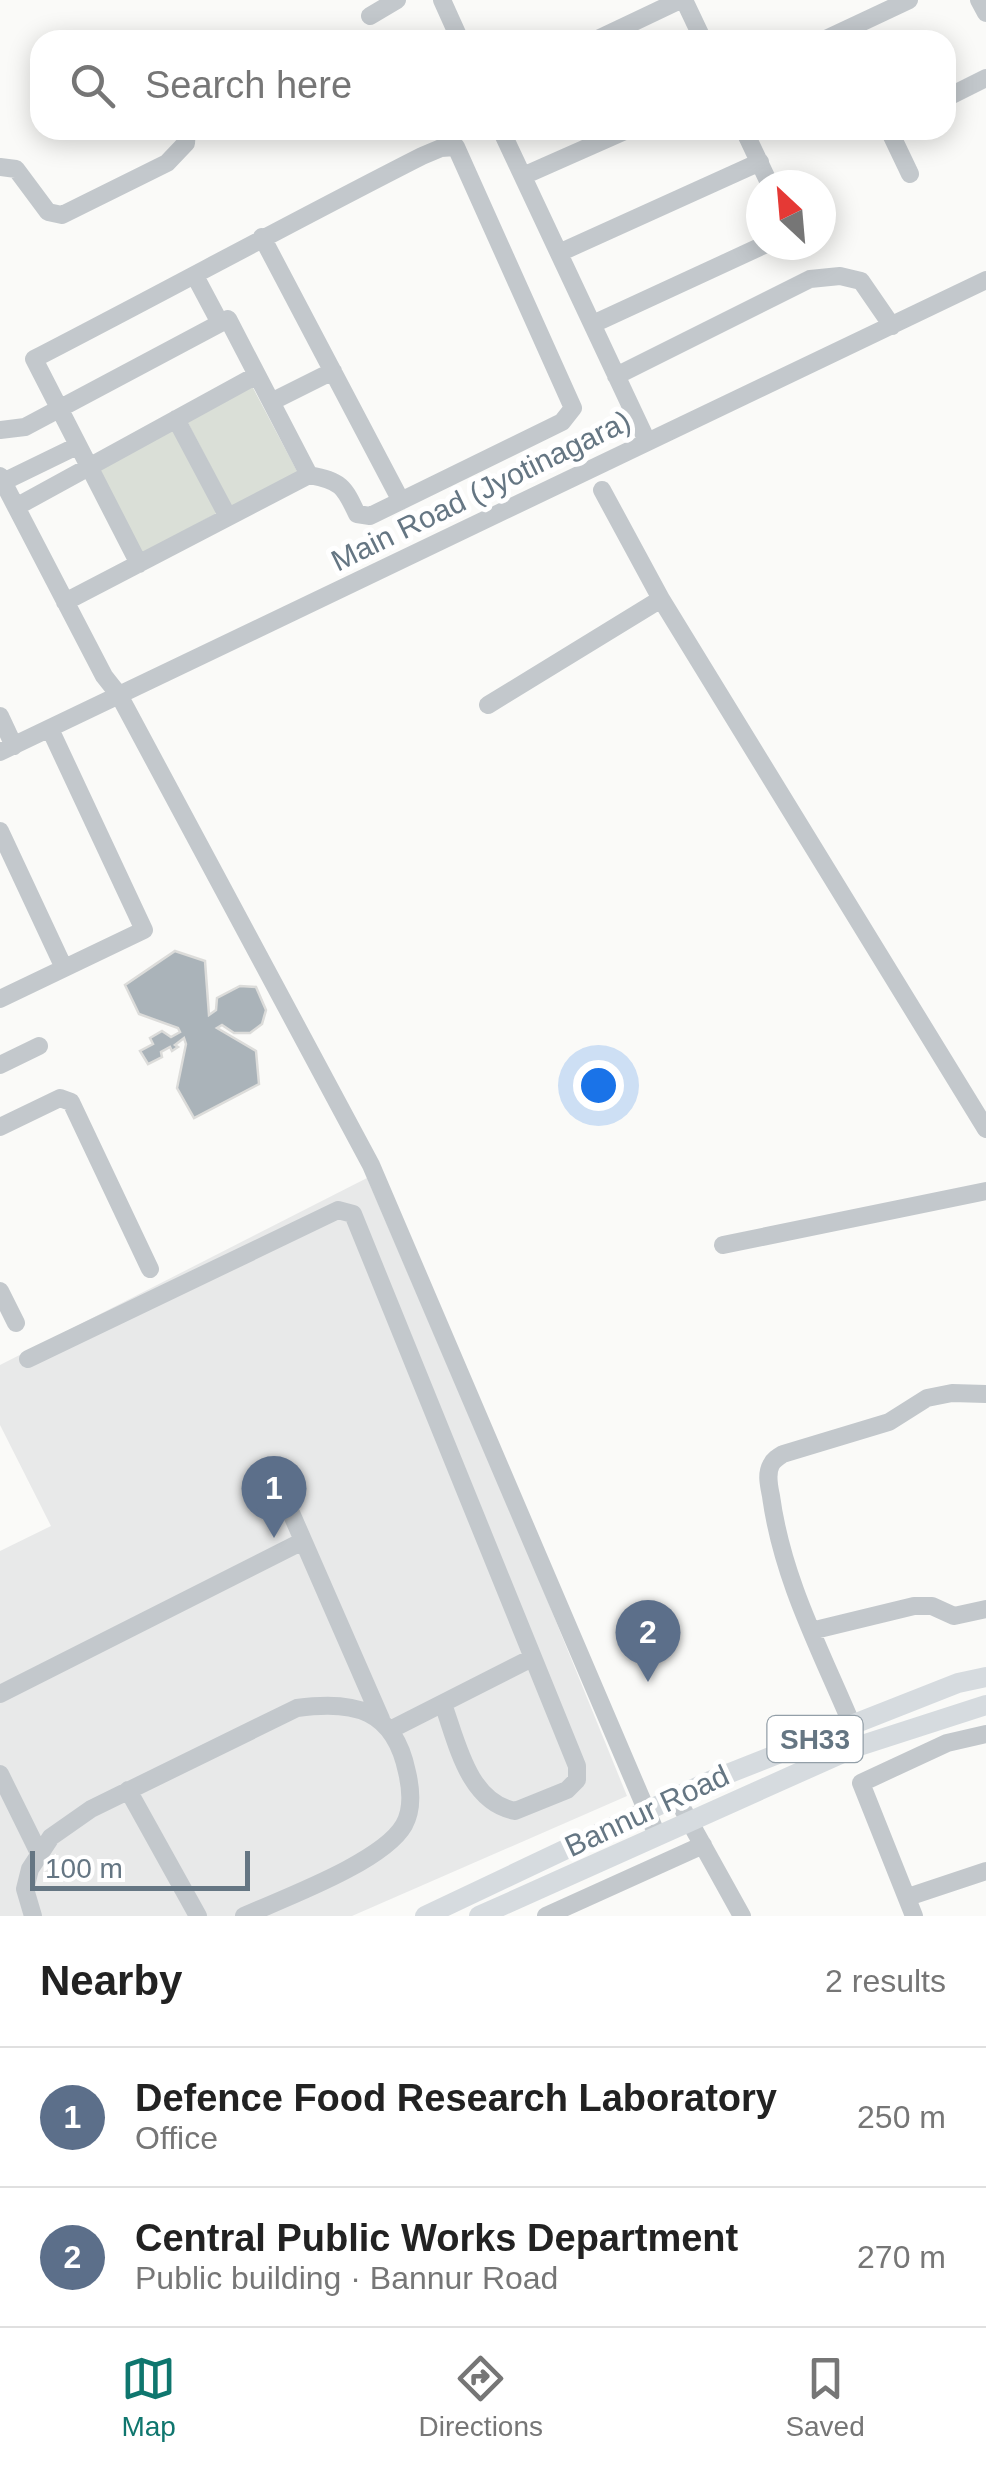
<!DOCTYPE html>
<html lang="en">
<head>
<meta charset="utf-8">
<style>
	:root { --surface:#fff; --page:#f2f2f2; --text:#222; --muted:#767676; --line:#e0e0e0; --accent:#0f766e }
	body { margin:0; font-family:Arial,sans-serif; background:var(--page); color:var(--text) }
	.compass { position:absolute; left:746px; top:170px; width:90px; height:90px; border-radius:50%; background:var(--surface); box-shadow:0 5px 25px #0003; rotate:334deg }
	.scale { position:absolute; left:30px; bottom:25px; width:220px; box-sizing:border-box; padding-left:10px; border:5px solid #657683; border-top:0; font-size:28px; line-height:35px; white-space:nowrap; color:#657683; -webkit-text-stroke:8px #fff; paint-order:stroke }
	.you { position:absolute; left:598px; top:1085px; width:35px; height:35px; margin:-25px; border:8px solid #fff; border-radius:50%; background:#1a73e8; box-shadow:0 0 0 15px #1a73e833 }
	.badge { display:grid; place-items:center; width:65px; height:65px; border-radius:50%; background:var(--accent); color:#fff; font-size:32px; font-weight:700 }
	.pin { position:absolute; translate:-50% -82px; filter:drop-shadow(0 2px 5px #0008) }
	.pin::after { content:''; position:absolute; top:52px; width:35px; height:30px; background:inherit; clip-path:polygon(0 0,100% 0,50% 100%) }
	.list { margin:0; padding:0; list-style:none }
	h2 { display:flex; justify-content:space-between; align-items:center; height:130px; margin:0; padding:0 40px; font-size:42px }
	h2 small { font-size:32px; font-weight:400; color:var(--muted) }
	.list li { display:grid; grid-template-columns:65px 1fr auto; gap:30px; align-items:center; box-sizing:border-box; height:140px; padding:0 40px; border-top:2px solid var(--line) }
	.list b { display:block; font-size:38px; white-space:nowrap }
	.list p { margin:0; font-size:32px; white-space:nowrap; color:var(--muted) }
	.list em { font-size:32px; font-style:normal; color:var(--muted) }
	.icon { flex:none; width:55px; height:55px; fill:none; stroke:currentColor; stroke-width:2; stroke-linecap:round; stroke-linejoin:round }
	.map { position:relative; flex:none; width:986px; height:1916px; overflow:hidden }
	.search { position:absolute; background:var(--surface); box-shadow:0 5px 25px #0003; left:30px; right:30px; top:30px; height:110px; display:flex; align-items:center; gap:25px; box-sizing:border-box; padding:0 35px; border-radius:30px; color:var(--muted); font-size:38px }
	.sheet { height:410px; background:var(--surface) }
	nav { display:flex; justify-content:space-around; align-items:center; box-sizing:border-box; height:140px; border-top:2px solid var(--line); background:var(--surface); font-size:28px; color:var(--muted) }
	nav a { display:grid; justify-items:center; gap:5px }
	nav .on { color:var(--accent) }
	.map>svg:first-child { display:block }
	.built { fill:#e8e9e9 }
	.green { fill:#dadfd7 }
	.building { fill:#aab3b9; stroke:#dcdcda; stroke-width:2.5 }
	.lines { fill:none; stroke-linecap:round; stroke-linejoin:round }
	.minor { stroke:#c3c8cc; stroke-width:18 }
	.major { stroke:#d6dbdf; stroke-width:20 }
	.labels { text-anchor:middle; stroke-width:10; stroke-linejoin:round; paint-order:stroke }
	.shield { fill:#fff; stroke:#939fa8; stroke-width:2.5 }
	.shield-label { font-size:28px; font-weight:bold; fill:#657683 }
	.street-label { font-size:30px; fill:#657683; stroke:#fff }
</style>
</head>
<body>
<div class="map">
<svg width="986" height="1916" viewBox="0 0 986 1916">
	<rect width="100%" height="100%" fill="#fafaf8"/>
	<path class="built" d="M367 1178 533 1565 627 1796 352 1916H0V1551L51 1526 0 1425V1365Z"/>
	<path class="green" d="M252 386 298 473 232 507 187 421Z
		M173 429 217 513 141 554 96 470Z"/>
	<path class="building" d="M175 951 205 961 209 1015 216 1010 217 998 240 986 256 987 266 1010 262 1024 250 1033H234L222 1025 217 1028 256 1051 259 1084 194 1118 177 1088 186 1044 184 1038 175 1045 178 1047 172 1051 170 1047 161 1052 162 1057 148 1064 140 1051 153 1044 150 1038 162 1031 171 1037 180 1032 178 1028 139 1014 125 985Z"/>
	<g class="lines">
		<path class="minor" d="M442 0 460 40
			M684 0 703 40
			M979 0 986 13
			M370 16 397 0
			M596 40 680 0
			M824 40 909 0
			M946 98 986 78
			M501 130 647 441
			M744 130 770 185
			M889 130 910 174
			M0 167 16 169 48 212 62 215 167 163 186 143 187 130
			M523 176 627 130
			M262 237 401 501
			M559 253 760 162
			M195 276 220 323
			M593 324 764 245
			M616 376 810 279 840 276 861 281 892 326
			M271 402 333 371
			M176 419 228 517
			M0 430 25 427 228 319 309 475 65 602
			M0 476 104 676 119 695 371 1165 657 1835
			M3 482 77 446
			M602 490 661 599 986 1129
			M16 507 257 375
			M139 564 34 359C164 292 292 222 422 156L441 148 456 147 573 408 562 422 370 516 357 514C344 486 341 481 309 475
			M488 705 661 599
			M0 716 14 746
			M0 752 986 280
			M0 831 64 968
			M0 999 144 930 50 729
			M0 1065 39 1046
			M0 1127 60 1098 71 1102 150 1269
			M723 1245 986 1191
			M0 1291 16 1323
			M28 1359 338 1210 353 1214 577 1766V1780L567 1790 515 1811C468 1802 457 1742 443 1704
			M271 1467 381 1719
			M811 1631 914 1606H932L954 1616 986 1609
			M0 1694 303 1541
			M852 1725C820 1649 782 1578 771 1496 769 1486 766 1474 771 1465 773 1460 778 1457 783 1454L889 1422 927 1398 952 1393 986 1394
			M390 1730 532 1658
			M0 1774 39 1853
			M128 1790 198 1916
			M676 1797 742 1916
			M908 1897 986 1871
			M33 1916 25 1889 30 1869 51 1837 91 1809 297 1708C354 1700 394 1709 407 1772 411 1789 413 1809 404 1825 383 1862 284 1898 244 1916
			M546 1916 703 1845
			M914 1916 861 1783 947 1743 986 1734"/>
		<path class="major" d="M425 1916 712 1780 958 1683 986 1677
			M479 1916 856 1747 986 1705"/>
	</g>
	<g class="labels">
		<rect class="shield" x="767.5" y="1716" width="95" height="46" rx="8"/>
		<g class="shield-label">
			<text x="815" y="1749">SH33</text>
		</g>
		<g class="street-label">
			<text transform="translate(481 491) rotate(-26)" y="10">Main Road (Jyotinagara)</text>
			<text transform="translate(647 1811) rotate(-25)" y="10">Bannur Road</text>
		</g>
	</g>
</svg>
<svg class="compass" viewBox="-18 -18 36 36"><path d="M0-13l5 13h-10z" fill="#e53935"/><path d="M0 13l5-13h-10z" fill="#767676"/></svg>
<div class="scale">100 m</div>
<div class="you"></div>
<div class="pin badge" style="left:274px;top:1538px;background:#5c6f8a">1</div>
<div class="pin badge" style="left:648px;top:1682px;background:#5c6f8a">2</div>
<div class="search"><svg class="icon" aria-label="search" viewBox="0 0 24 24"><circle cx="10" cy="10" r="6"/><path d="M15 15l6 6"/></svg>Search here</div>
</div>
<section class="sheet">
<h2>Nearby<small>2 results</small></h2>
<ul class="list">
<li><span class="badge" style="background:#5c6f8a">1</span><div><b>Defence Food Research Laboratory</b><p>Office</p></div><em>250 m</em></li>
<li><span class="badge" style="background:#5c6f8a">2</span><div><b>Central Public Works Department</b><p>Public building · Bannur Road</p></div><em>270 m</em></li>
</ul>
</section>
<nav>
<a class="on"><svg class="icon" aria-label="map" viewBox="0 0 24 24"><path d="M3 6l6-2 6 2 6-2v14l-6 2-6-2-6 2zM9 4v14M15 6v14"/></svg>Map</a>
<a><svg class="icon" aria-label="directions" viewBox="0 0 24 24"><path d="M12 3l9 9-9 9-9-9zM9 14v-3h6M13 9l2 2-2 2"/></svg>Directions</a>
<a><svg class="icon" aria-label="saved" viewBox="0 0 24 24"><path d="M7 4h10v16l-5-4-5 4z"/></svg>Saved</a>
</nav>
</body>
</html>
